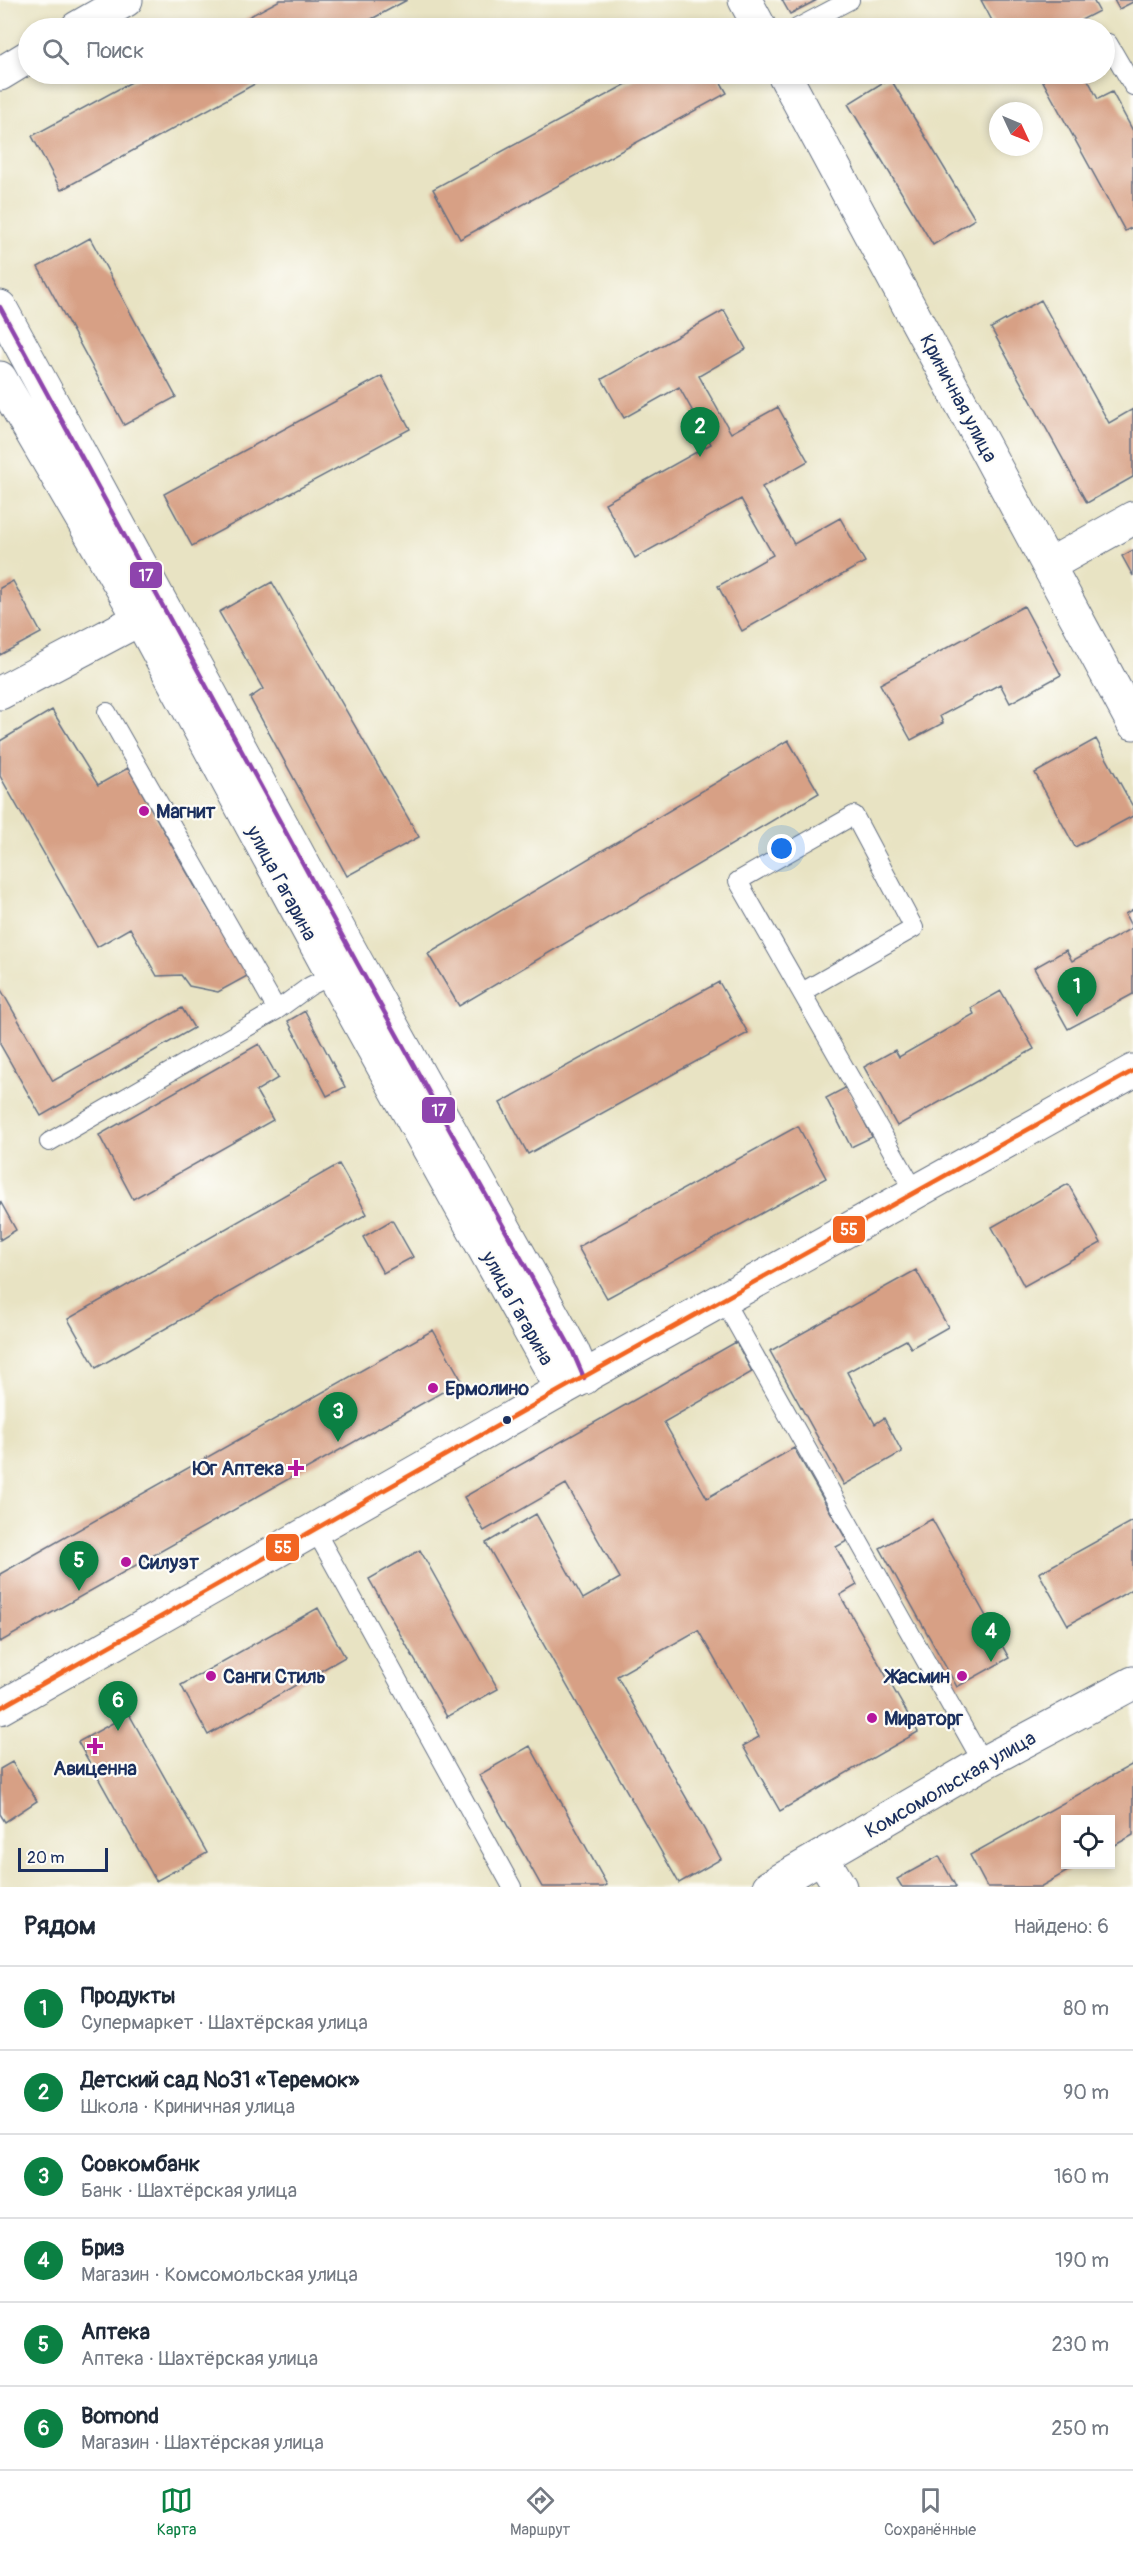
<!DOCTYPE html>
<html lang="ru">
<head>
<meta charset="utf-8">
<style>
	:root { --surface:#fff; --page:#f2f2f3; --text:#1f2937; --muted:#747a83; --line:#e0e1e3; --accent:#0b8043 }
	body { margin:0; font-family:Pangolin,sans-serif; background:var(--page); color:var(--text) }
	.controls { position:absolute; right:18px; bottom:18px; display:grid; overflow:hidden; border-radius:0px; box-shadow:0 3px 9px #0003 }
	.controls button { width:54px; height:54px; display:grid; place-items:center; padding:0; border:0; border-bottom:2px solid var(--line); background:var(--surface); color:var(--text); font:30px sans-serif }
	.compass { position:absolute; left:989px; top:102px; width:54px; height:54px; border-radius:50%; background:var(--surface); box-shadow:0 3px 9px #0003; rotate:134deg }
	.scale { position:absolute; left:18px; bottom:15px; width:90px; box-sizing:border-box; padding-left:6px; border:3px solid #1b2f5e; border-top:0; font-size:16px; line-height:21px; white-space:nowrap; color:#1b2f5e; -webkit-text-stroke:4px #fdfcf7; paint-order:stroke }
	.you { position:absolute; left:782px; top:849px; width:21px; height:21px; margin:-15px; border:4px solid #fff; border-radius:50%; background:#1a73e8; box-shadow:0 0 0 9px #1a73e833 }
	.badge { display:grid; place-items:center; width:39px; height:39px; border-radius:50%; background:var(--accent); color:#fff; font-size:20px; font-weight:700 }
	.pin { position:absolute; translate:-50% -50px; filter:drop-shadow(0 2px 3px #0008) }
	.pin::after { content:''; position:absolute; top:32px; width:21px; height:18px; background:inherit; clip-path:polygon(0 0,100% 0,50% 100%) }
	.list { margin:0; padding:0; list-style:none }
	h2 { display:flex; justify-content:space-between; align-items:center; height:78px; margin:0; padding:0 24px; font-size:26px }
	h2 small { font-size:20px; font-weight:400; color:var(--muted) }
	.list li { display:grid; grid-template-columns:39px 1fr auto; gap:18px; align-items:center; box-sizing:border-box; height:84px; padding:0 24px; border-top:2px solid var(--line) }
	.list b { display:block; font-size:22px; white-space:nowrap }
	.list p { margin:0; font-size:20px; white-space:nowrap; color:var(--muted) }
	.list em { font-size:20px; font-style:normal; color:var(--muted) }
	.icon { flex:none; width:33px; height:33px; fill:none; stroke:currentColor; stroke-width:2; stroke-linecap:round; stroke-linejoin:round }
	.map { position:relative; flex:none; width:1133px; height:1887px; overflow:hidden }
	.search { position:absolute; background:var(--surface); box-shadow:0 3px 9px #0003; left:18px; right:18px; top:18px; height:66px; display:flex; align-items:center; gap:15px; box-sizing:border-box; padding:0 21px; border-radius:33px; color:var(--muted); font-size:22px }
	.sheet { height:582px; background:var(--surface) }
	nav { display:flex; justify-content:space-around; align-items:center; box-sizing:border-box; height:84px; border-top:2px solid var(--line); background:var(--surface); font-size:16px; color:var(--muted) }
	nav a { display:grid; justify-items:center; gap:3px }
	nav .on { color:var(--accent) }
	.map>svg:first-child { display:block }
	.building { fill:#d7a085 }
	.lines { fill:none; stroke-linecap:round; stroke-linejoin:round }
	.lane-casing { stroke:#636e81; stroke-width:20 }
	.street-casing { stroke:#636e81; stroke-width:35 }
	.secondary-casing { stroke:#636e81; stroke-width:35 }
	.lane { stroke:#fff; stroke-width:18 }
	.street { stroke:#fff; stroke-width:33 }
	.secondary { stroke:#fff; stroke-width:33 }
	.bus-1-casing { stroke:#fdfcf7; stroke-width:9 }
	.bus-2-casing { stroke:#fdfcf7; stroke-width:9 }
	.bus-1 { stroke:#8e44ad; stroke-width:4.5 }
	.bus-2 { stroke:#f26522; stroke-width:4.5 }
	.poi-dot { fill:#b5179e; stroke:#fdfcf7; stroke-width:2 }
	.bus-dot { fill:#1b2f5e; stroke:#fdfcf7; stroke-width:2 }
	.labels { text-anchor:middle; stroke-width:4.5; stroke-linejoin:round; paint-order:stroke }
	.street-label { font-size:20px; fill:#1b2f5e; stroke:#fdfcf7 }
	.poi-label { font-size:20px; font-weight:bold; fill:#1b2f5e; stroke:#fdfcf7; text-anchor:start }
	.line-badge { stroke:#fdfcf7; stroke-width:2 }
	.badge-label { font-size:16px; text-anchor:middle; font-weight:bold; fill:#fff }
</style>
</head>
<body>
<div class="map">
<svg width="1133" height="1887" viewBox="0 0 1133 1887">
	<rect width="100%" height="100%" fill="#fdfcf7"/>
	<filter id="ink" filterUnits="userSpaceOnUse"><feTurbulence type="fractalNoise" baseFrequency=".0167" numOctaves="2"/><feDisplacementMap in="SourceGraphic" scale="12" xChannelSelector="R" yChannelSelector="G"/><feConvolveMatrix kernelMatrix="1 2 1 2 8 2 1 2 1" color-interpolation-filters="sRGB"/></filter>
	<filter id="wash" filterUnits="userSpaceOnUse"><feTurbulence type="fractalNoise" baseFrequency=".008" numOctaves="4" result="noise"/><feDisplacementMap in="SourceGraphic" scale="24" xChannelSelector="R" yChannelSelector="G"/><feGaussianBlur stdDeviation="1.35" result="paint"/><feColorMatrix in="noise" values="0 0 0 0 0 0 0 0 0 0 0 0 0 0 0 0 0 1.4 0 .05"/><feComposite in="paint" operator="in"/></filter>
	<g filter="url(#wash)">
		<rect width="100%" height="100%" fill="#e8e3c3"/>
		<g id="blocks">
			<path class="building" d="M280 0H407L355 28H228Z
				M782 0H817L790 14Z
				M981 0H1093L1099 11 1066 28H996Z
				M1114 0H1133V2L1119 9Z
				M146 74H273L61 190 32 136Z
				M645 74H716L727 93 460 239 433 189Z
				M1039 74H1085L1098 99 1112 92 1133 131V227L1125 231Z
				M890 78 975 219 933 245 848 104Z
				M90 238 176 397 124 425 38 267Z
				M1041 300 1109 423 1133 409V477L1087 503 991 328Z
				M724 310 746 349 699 376 731 433 778 407 808 461 762 487 794 544 840 518 865 562 742 631 718 586 773 555 741 499 635 558 605 503 711 444 679 387 624 418 602 379Z
				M382 376 410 429 192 546 164 494Z
				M1133 550V576L1122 556Z
				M13 581 41 633 0 655V588Z
				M272 582 419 837 347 876 250 698 263 689 219 612Z
				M1024 606 1061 675 1010 703 1000 684 940 716 943 723 911 740 880 684Z
				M52 710 98 785 128 768 197 890 249 975 218 992 189 986 181 975 157 976 130 928 97 947 0 776V741Z
				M1096 739 1133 807V816L1075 847 1035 773Z
				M788 740 819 793 459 1006 428 954Z
				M1133 909V994L1068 1029 1034 968 1066 950 1072 961 1132 928 1125 914Z
				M719 982 748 1033 528 1154 500 1103Z
				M0 988 53 1081 182 1008 194 1028 41 1116 0 1044Z
				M1001 991 1034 1049 897 1126 864 1067 895 1050 899 1057 974 1014 971 1008Z
				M305 1011 345 1087 327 1096 288 1021Z
				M259 1044 278 1078 256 1091 273 1120 133 1199 99 1135Z
				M847 1087 872 1137 851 1147 826 1098Z
				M798 1126 826 1178 607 1298 578 1247Z
				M339 1164 367 1214 96 1368 68 1319Z
				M1068 1184 1101 1243 1024 1286 992 1227Z
				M0 1201 16 1230 0 1240Z
				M392 1220 413 1257 383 1273 363 1237Z
				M916 1270 948 1327 911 1348 906 1340 847 1372 875 1424 884 1418 902 1452 844 1485 770 1351Z
				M433 1330 462 1381 0 1642V1574Z
				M736 1342 752 1372 664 1422 707 1498 794 1448 847 1541 836 1547 857 1585 840 1595 918 1732 780 1811 743 1746 759 1737 698 1630 617 1676 721 1859 679 1883 486 1543 536 1514 583 1599 620 1578 566 1484 484 1531 464 1497Z
				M932 1519 1009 1658 957 1687 880 1548Z
				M1133 1521V1589L1068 1625 1039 1573Z
				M420 1550 498 1689 447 1717 369 1579Z
				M318 1608 345 1657 208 1735 181 1685Z
				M129 1714 207 1853 156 1881 78 1742Z
				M530 1746 607 1885 603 1887H542L479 1775Z
				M12 1762 37 1801 5 1822 0 1814V1769Z
				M1133 1764V1835L1110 1848V1820H1066V1864H1080L1040 1887H987L970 1855Z
				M939 1856 956 1887H902L897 1879Z"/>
		</g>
	</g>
	<g filter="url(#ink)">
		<use href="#blocks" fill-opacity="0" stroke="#636e81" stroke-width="1.5"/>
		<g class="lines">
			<defs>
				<path id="lane" d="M797 28 850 0
					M1108 43 1133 86
					M107 712 277 1010
					M802 992 914 928 854 815 738 881 916 1193
					M49 1142 277 1010 310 986 339 972
					M724 1301 983 1763
					M315 1530 512 1887"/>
				<path id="street" d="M745 0 760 28
					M77 28 126 0
					M0 74 28 57
					M784 74 1133 723
					M0 307 357 963 572 1350 584 1378
					M0 378 140 619 333 976 562 1389
					M1049 565 1133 518
					M0 693 140 619
					M822 1857 840 1887"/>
				<path id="secondary" d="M0 1708 562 1389 1133 1071
					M769 1887 983 1763 1133 1683"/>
			</defs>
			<use href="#lane" class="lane-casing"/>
			<use href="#street" class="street-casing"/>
			<use href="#secondary" class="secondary-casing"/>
			<use href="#lane" class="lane"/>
			<use href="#street" class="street"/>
			<use href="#secondary" class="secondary"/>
			<defs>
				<path id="bus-1" d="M0 307 357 963 572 1350 584 1378"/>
				<path id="bus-2" d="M0 1708 562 1389 1133 1071"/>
			</defs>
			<use href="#bus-1" class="bus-1-casing"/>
			<use href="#bus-2" class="bus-2-casing"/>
			<use href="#bus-1" class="bus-1"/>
			<use href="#bus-2" class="bus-2"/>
		</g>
	</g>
	<g class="poi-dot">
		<circle cx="144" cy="811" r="6"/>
		<circle cx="433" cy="1388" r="6"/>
		<path d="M293 1459h6v6h6v6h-6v6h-6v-6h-6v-6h6z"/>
		<circle cx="126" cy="1562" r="6"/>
		<circle cx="211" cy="1676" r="6"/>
		<circle cx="962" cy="1676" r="6"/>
		<circle cx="872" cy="1718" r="6"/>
		<path d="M92 1737h6v6h6v6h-6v6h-6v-6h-6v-6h6z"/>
	</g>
	<circle class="bus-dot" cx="507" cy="1420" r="5"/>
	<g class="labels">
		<g class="street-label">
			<text transform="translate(959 398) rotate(62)" y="7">Криничная улица</text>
			<text transform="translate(282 883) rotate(62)" y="7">улица Гагарина</text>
			<text transform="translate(518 1308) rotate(61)" y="7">улица Гагарина</text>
			<text transform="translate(950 1784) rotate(-30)" y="7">Комсомольская улица</text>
		</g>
		<g class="poi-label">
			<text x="156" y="818">Магнит</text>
			<text x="445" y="1395">Ермолино</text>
			<text x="284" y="1475" text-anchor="end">Юг Аптека</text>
			<text x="138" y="1569">Силуэт</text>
			<text x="223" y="1683">Санги Стиль</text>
			<text x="950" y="1683" text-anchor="end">Жасмин</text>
			<text x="884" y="1725">Мираторг</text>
			<text x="95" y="1775" text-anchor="middle">Авиценна</text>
		</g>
	</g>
	<g class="line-badge">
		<rect x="129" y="561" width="34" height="28" rx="6" fill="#8e44ad"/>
		<rect x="421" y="1096" width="35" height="28" rx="6" fill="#8e44ad"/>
		<rect x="832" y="1215" width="34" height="29" rx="6" fill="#f26522"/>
		<rect x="265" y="1533" width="35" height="29" rx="6" fill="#f26522"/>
	</g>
	<g class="badge-label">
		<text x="146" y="581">17</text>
		<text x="439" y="1116">17</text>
		<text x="849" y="1235">55</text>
		<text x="283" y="1553">55</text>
	</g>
</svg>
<div class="controls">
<button><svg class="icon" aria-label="locate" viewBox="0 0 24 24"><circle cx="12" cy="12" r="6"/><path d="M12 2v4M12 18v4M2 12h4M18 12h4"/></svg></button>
</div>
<svg class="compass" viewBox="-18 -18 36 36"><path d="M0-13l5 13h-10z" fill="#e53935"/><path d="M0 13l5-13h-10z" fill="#747a83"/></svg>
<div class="scale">20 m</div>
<div class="you"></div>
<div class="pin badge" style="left:1077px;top:1017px">1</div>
<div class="pin badge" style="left:700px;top:457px">2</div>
<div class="pin badge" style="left:338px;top:1442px">3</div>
<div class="pin badge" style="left:991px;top:1662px">4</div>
<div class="pin badge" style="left:79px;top:1591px">5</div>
<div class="pin badge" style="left:118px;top:1731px">6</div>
<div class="search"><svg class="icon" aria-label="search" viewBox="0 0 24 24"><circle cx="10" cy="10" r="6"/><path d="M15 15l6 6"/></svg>Поиск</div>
</div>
<section class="sheet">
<h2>Рядом<small>Найдено: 6</small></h2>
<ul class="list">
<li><span class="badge">1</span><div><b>Продукты</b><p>Супермаркет · Шахтёрская улица</p></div><em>80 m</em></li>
<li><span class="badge">2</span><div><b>Детский сад №31 «Теремок»</b><p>Школа · Криничная улица</p></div><em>90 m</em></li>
<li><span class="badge">3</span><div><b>Совкомбанк</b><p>Банк · Шахтёрская улица</p></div><em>160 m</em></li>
<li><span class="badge">4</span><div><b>Бриз</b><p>Магазин · Комсомольская улица</p></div><em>190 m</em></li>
<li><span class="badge">5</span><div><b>Аптека</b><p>Аптека · Шахтёрская улица</p></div><em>230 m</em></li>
<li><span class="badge">6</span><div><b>Bomond</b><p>Магазин · Шахтёрская улица</p></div><em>250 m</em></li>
</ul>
</section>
<nav>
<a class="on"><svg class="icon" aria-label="map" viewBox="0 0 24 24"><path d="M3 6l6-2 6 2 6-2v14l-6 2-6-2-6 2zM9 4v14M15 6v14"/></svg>Карта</a>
<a><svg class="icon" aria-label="directions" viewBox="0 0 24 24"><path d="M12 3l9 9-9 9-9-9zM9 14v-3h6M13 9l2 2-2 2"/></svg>Маршрут</a>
<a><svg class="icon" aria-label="saved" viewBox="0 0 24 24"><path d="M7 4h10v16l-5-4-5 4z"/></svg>Сохранённые</a>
</nav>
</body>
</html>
